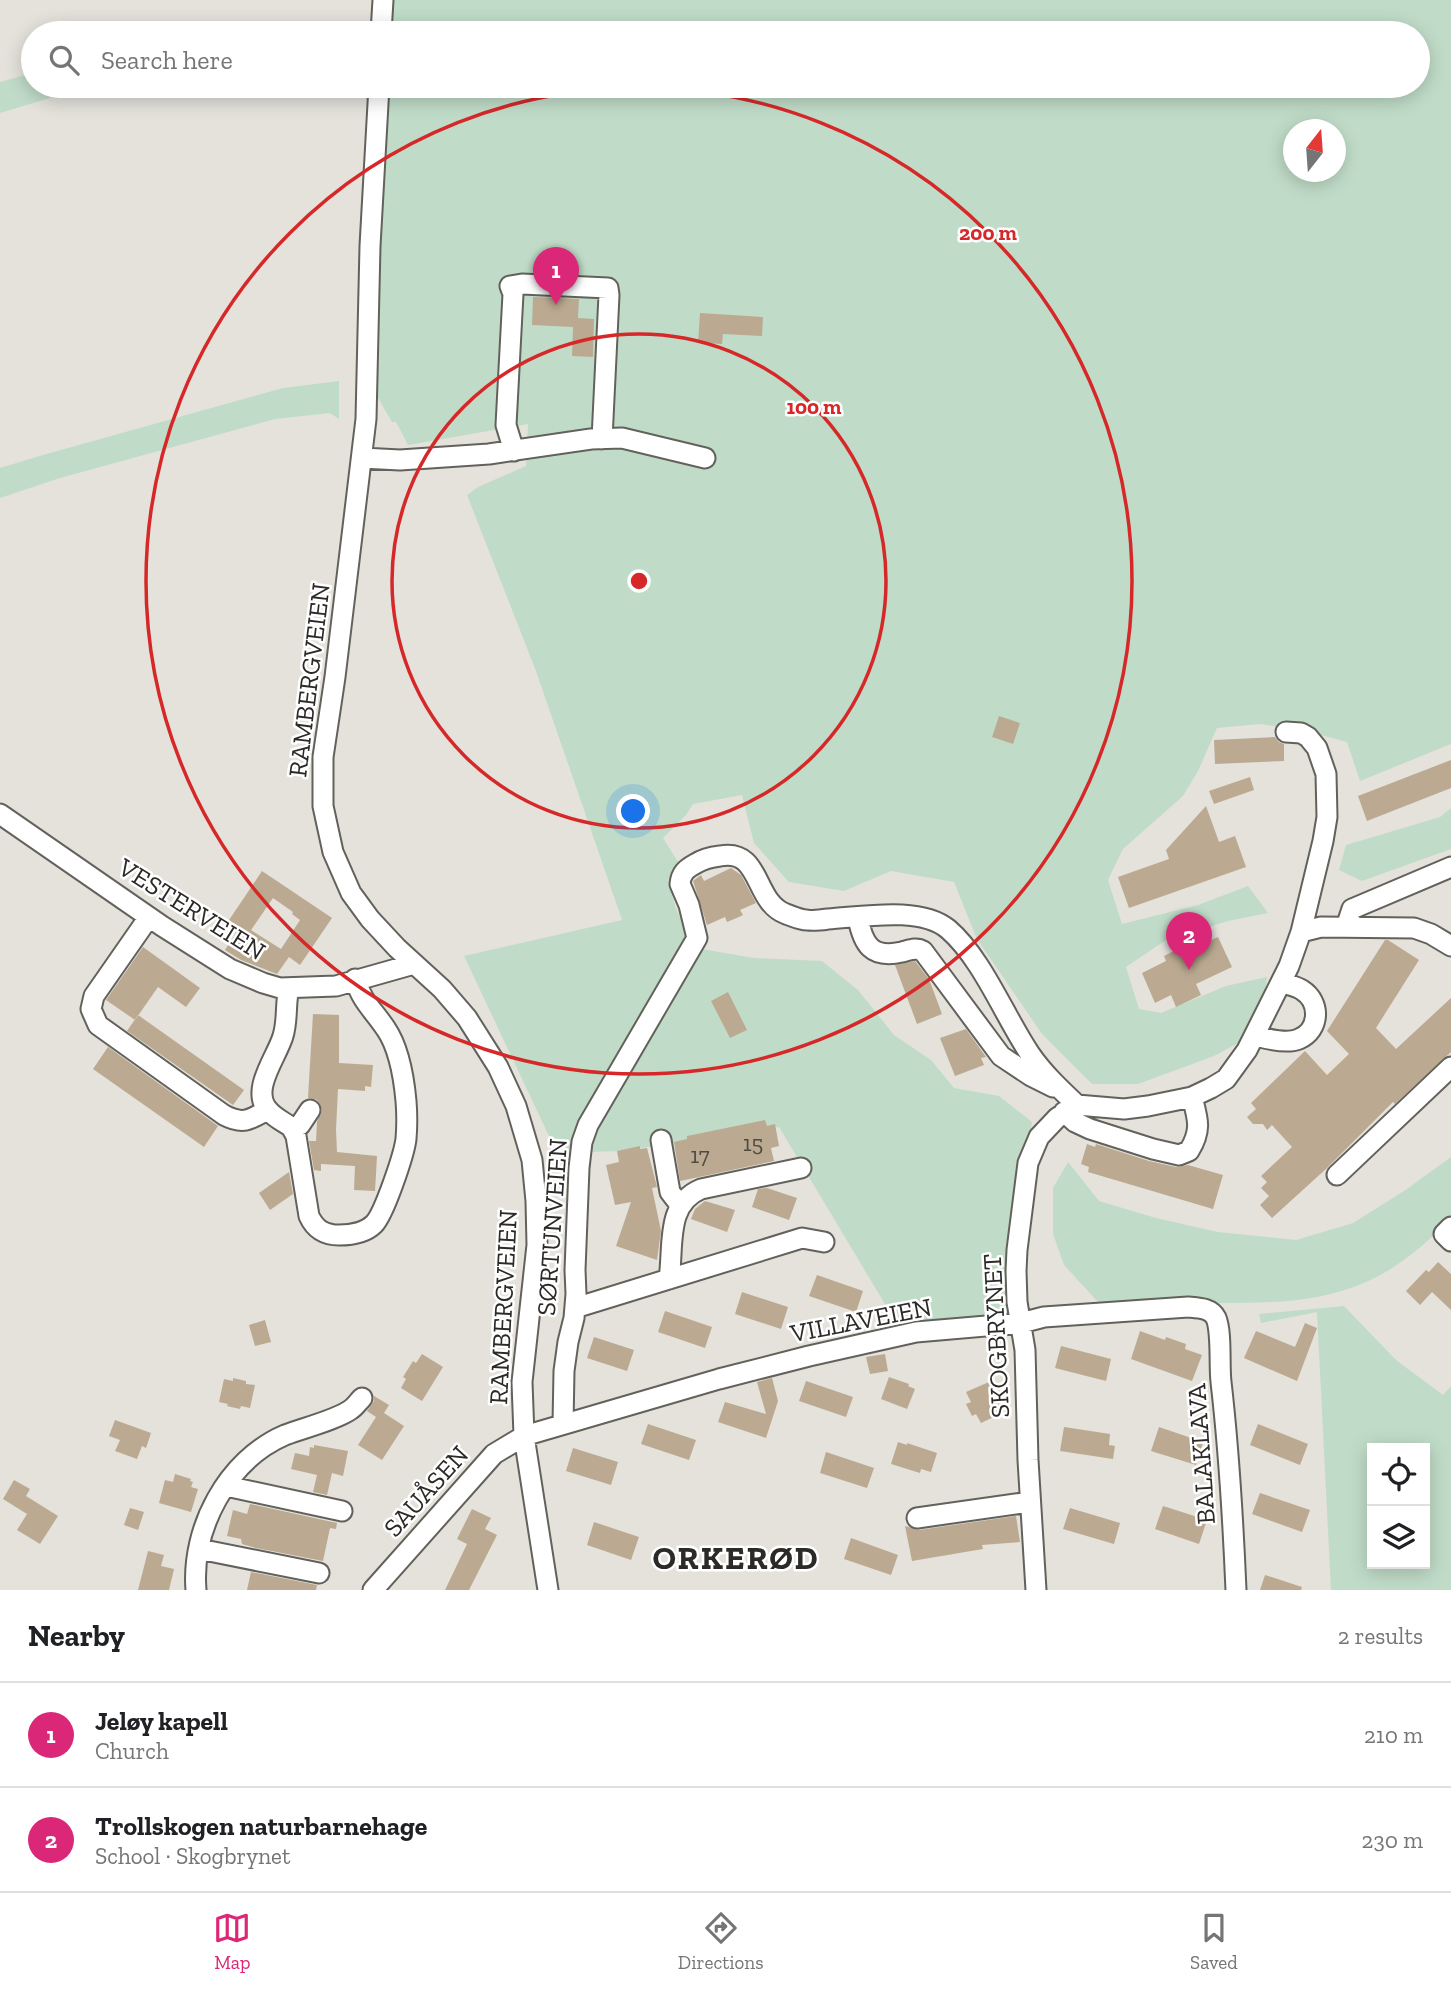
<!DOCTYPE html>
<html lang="en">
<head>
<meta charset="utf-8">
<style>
	:root { --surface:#fff; --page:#f6f6f6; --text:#202124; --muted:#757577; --line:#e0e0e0; --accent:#db2777 }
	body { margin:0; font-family:"Zilla Slab",serif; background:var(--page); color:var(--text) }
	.controls { position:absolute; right:21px; bottom:21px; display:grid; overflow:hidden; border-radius:0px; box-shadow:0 4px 18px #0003 }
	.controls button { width:63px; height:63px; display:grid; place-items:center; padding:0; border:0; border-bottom:2px solid var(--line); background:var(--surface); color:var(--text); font:35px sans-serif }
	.compass { position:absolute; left:1283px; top:119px; width:63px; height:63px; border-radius:50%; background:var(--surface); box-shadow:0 4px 18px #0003; rotate:17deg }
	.you { position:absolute; left:634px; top:812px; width:24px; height:24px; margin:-18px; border:5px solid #fff; border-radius:50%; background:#1a73e8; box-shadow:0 0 0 10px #1a73e833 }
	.badge { display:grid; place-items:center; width:46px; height:46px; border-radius:50%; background:var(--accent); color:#fff; font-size:23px; font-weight:700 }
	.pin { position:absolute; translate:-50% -58px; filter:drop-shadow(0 2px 4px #0008) }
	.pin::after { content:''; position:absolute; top:37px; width:24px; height:21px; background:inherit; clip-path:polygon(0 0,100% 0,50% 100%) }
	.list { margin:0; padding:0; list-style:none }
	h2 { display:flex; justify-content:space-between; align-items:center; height:91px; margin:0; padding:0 28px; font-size:30px }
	h2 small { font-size:23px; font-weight:400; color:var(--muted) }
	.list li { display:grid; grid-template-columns:46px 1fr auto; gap:21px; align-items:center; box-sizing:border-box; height:105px; padding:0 28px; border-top:2px solid var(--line) }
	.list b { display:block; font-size:26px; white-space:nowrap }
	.list p { margin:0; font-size:23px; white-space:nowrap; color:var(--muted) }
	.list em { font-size:23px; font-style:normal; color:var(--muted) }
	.icon { flex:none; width:38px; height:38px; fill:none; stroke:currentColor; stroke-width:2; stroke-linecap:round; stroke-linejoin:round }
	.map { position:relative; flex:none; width:1451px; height:1590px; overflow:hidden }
	.search { position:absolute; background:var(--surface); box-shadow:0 4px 18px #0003; left:21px; right:21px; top:21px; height:77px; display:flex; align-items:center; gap:18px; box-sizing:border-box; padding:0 24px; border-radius:38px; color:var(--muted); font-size:26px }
	.sheet { height:301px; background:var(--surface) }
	nav { display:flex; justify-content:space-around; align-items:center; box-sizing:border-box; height:98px; border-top:2px solid var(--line); background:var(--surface); font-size:19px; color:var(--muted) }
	nav a { display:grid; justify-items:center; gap:4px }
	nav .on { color:var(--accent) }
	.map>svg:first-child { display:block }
	.green { fill:#c0dcc8; fill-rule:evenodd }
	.building { fill:#bbaa91; fill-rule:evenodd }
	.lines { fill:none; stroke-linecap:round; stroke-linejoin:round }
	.minor-casing { stroke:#62615b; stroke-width:23 }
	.minor { stroke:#fff; stroke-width:19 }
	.ring { fill:none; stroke:#d62828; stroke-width:3.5 }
	.labels { text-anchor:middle; stroke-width:5; stroke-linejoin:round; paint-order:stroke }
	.number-label { font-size:23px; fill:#4f4a42 }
	.street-label { font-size:26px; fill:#2b2a28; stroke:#fff }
	.district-label { font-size:33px; font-weight:bold; letter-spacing:2px; fill:#2b2a28; stroke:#fff }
	.centre { fill:#d62828; stroke:#fff; stroke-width:3.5 }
	.ring-label { font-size:21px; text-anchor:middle; font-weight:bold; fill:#d62828; stroke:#fff; stroke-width:5; stroke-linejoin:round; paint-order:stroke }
</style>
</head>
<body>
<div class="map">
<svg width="1451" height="1590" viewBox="0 0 1451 1590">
	<rect width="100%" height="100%" fill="#e4e2db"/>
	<path class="green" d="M391 0H1451V744L1360 781 1347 742 1302 730 1260 724 1217 728 1198 771 1183 796 1123 849 1108 880 1122 924 1198 905 1248 886 1268 913 1228 921 1166 940 1126 967 1139 1009 1161 1013 1226 986 1267 977 1263 1007 1255 1034 1214 1056 1138 1084H1092L1042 1034 977 939 954 882 891 871 844 891 789 882 754 843 742 795 693 804 686 815 663 838 678 862 668 880 676 909 696 948 754 958 822 961 858 990 894 1035 931 1060 954 1088 999 1096 1032 1122 1014 1244 1007 1318 904 1336 779 1127 622 1151 557 1153 464 956 622 920 536 671 467 495 478 487 526 466 528 424 408 445 396 422H392L378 398 379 275 386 86H1418V33H389ZM1294 130H1336V172H1294Z
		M33 73V86H106L60 95 0 113V82Z
		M339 381V419L330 413 275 419 60 478 0 498V468L43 455 283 388Z
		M1451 808V849L1362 881 1339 870 1346 845 1440 817Z
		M1451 1157V1219C1431 1238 1412 1256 1389 1270 1333 1304 1274 1303 1212 1303 1174 1304 1136 1304 1099 1303L1064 1265 1053 1234V1188L1068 1162 1099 1201 1156 1218 1218 1232 1296 1240 1353 1223 1404 1191Z
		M1344 1306 1396 1360 1443 1395 1451 1386V1590H1331L1317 1312 1261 1323 1259 1314ZM1372 1448H1425V1564H1372Z"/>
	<path class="building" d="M533 297 579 299 578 318 594 319 593 357 572 356 573 327 532 325Z
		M700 313 763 317 762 336 723 334 722 344 698 343Z
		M999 716 1020 723 1013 744 992 737Z
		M1275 737 1279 742 1284 744V761L1215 764 1214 740Z
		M1451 760V788L1367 821 1358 796Z
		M1250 777 1254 790 1214 804 1209 791Z
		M1206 806 1219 842 1235 836 1246 867 1129 908 1118 877 1169 859 1166 850Z
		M731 868 741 875 756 903 740 910 743 915 739 917 727 922 725 917 707 925 693 881 701 875 704 881Z
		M262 871 332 918 300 965 289 957 277 974 241 960 225 950 236 933 225 926ZM273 898 293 912 292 914 300 920 281 949 251 930Z
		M1218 937 1232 967 1196 984 1201 995 1176 1007 1171 995 1155 1003 1142 973 1166 961 1164 956 1180 948 1183 953Z
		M1385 940H1388L1419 960 1376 1028 1396 1049 1451 998V1052L1395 1104 1393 1102 1327 1168 1272 1218 1260 1205 1269 1196 1261 1188 1267 1182 1261 1176 1292 1147 1272 1125 1267 1130 1263 1124H1253L1247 1117 1256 1109 1251 1103 1305 1051 1327 1075 1349 1054 1327 1031Z
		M143 947 200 988 186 1007 158 987 135 1020 106 1000Z
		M915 961 929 979 942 1014 917 1024 895 965Z
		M728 992 747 1030 730 1038 711 1001Z
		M313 1014 339 1015V1063L373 1065 371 1087 365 1086V1091L338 1089 336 1130 337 1152 377 1156 375 1191 354 1190 355 1166 321 1164V1171L314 1170 309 1141H316L317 1122 322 1110 317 1100 308 1098Z
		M138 1015 244 1090 233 1105 127 1031Z
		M966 1029 986 1057 981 1058 984 1065 955 1076 940 1038Z
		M108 1047 218 1126 204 1147 93 1069Z
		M765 1120 767 1126 775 1124 779 1146 771 1148 774 1161 680 1181 674 1142 687 1139V1136Z
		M1087 1144 1095 1147 1096 1144 1149 1161 1176 1167 1188 1165 1223 1175 1213 1209 1088 1172 1089 1167 1081 1164Z
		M640 1146V1149L647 1148 657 1187 652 1188 661 1231 657 1260 616 1246 631 1202 615 1205 606 1165 619 1162 617 1151Z
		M289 1172 293 1194 270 1210 259 1193Z
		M767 1188 797 1198 789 1220 752 1207 758 1189Z
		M705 1201 735 1210 727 1232 691 1219 695 1209Z
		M1438 1262 1451 1274V1310L1432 1292 1420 1305 1406 1291 1426 1270 1429 1272Z
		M817 1275 863 1291 856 1312 809 1296Z
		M742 1292 788 1307 781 1329 735 1314Z
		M665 1311 712 1327 705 1348 658 1332Z
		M265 1320 271 1342 255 1346 249 1325Z
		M1305 1323 1317 1328 1297 1381 1244 1358 1256 1331 1295 1347Z
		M1140 1331 1165 1340 1166 1337 1186 1344 1185 1349 1202 1355 1192 1381 1131 1359Z
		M594 1337 634 1350 627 1371 587 1358Z
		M1061 1346 1111 1359 1106 1381 1055 1368Z
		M422 1354 443 1367 422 1401 401 1388 406 1379 403 1377 413 1361 416 1363Z
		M885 1354 888 1371 870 1374 866 1357Z
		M889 1377 909 1384 908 1386 915 1389 907 1409 881 1399Z
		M233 1378 246 1381V1384L255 1385 250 1408 241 1406 240 1409 227 1406 228 1404 219 1402 224 1379 233 1381Z
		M772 1378 778 1401 766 1438 718 1422 725 1402 766 1414 757 1382Z
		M806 1381 853 1397 846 1417 799 1401Z
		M989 1382 995 1394 1003 1390 1009 1402 1001 1406 1004 1412 981 1423 976 1414 972 1416 966 1404 971 1402 966 1392Z
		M374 1396 389 1405 384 1413 404 1426 382 1460 358 1445 376 1417 367 1411 374 1401Z
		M115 1420 151 1433 146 1448 142 1446 137 1459 115 1451 120 1440 109 1436Z
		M648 1424 696 1440 689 1460 641 1444Z
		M1258 1424 1308 1444 1300 1465 1250 1445Z
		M1064 1427 1110 1434 1109 1445 1115 1446 1113 1459 1060 1451Z
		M1159 1427 1203 1442 1196 1465 1151 1451Z
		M898 1442 907 1445V1443L937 1453 931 1472 921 1469 920 1473 891 1464Z
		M314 1445 348 1451 343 1476 332 1473 327 1495 313 1492 317 1475 291 1469 295 1453 309 1456 310 1447 314 1448Z
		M573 1448 618 1462 611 1485 566 1471Z
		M826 1452 874 1468 867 1488 820 1473Z
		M175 1474 191 1479 190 1481 193 1482 191 1487 198 1489 191 1512 159 1503 165 1480 173 1482Z
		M14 1480 30 1489 26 1496 58 1516 40 1544 17 1530 27 1514 3 1499Z
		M1260 1493 1310 1510 1302 1532 1252 1514Z
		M250 1504 337 1523 336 1529 330 1528 323 1561 256 1548 242 1544 241 1539 227 1536 233 1510 247 1514Z
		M1163 1506 1207 1520 1199 1544 1155 1529Z
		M130 1508 144 1512 138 1530 124 1525Z
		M1070 1508 1120 1523 1114 1544 1063 1529Z
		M472 1509 491 1518 485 1529 497 1535 469 1590H445L467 1544 457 1539Z
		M1016 1516 1020 1542 982 1545 983 1549 912 1561 905 1526 919 1530Z
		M594 1522 639 1537 631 1560 587 1545Z
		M851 1538 898 1555 891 1575 844 1559Z
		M148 1551 164 1555 161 1566 174 1569 169 1590H138Z
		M251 1572 317 1585 316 1590H247Z
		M1265 1575 1302 1587 1301 1590H1260Z"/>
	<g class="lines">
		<defs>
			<path id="minor" d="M381 33 383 0
				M379 86 370 246 366 419 335 677 323 757V806L333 852 351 893 370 919 397 948 442 989 467 1018 498 1067 516 1106 532 1160 536 1201 537 1245 522 1382 524 1436 548 1590
				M514 451 506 425 513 294 510 286 522 284 608 288 609 295 602 439
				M362 458 400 460 489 454 591 439 622 438 705 458
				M0 814 162 926 230 969 263 983 280 988 336 986 414 964
				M149 917 94 996 91 1009 98 1025 224 1115C243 1125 250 1120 267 1110
				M858 918C863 944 871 959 902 952 910 950 916 947 923 951L1001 1056 1031 1076 1053 1087
				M1346 927 1352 909 1451 867
				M1301 932 1321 927 1414 928 1431 934 1451 946
				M289 988C285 1003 288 1020 283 1036 277 1057 249 1091 269 1111 275 1118 284 1122 291 1127L300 1125 310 1110
				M1256 1036C1267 1039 1288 1044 1299 1039 1320 1030 1321 1002 1302 990 1296 986 1288 985 1281 982
				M1064 1112 1075 1122 1090 1129 1153 1149 1179 1155 1189 1151C1202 1130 1198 1119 1192 1097
				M291 1127 296 1136 309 1216C315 1229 324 1235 339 1235 350 1235 365 1233 374 1224 384 1214 404 1155 406 1139 407 1127 407 1113 406 1101 404 1079 399 1048 386 1029 373 1009 363 1004 355 979
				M661 1140 670 1192 680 1205
				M1337 1175 1451 1067
				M1451 1227 1444 1234 1451 1241
				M669 1279C674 1246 665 1204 701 1189L801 1168
				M575 1308 802 1238 824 1242
				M563 1424 564 1371 568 1342 574 1318 576 1294 575 1270 579 1168 582 1142 588 1125 697 938 689 905 680 884C681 873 686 869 695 864 703 859 711 857 720 856 762 848 753 902 786 914 792 916 800 920 807 920 813 921 821 920 828 919 862 917 920 906 948 929 982 958 1005 1017 1030 1054 1043 1073 1060 1089 1077 1105
				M226 1486 342 1511
				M917 1518 1030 1502
				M199 1549 319 1573
				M196 1590C191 1529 227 1460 285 1435 303 1428 336 1420 350 1410 355 1407 358 1402 362 1398
				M373 1590 494 1454 524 1436 719 1379 809 1356 916 1332 1021 1323 1044 1317 1188 1307C1199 1308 1211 1308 1216 1318 1222 1332 1219 1366 1221 1382 1229 1451 1233 1520 1236 1590
				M1036 1590 1028 1460 1025 1350 1017 1302 1016 1271 1017 1250 1028 1163 1039 1137 1057 1118 1077 1105 1124 1109 1148 1106 1192 1097 1211 1088 1226 1079 1247 1050 1289 966 1301 932 1323 841 1327 817 1326 774 1317 748 1308 737 1301 733 1286 732"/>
		</defs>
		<use href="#minor" class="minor-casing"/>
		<use href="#minor" class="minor"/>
	</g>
	<g class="ring">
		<circle cx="639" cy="581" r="247"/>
		<circle cx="639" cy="581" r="493"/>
	</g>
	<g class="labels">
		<g class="number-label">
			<text x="753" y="1151">15</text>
			<text x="700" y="1163">17</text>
		</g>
		<g class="street-label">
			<text transform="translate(309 680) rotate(-83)" y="9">RAMBERGVEIEN</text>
			<text transform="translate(192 909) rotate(32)" y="9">VESTERVEIEN</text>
			<text transform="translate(552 1227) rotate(-86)" y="9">SØRTUNVEIEN</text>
			<text transform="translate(503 1307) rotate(-87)" y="9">RAMBERGVEIEN</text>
			<text transform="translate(861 1320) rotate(-11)" y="9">VILLAVEIEN</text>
			<text transform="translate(996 1336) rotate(-93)" y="9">SKOGBRYNET</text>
			<text transform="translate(1201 1454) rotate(-94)" y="9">BALAKLAVA</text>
			<text transform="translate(426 1491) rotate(-48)" y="9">SAUÅSEN</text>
		</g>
		<g class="district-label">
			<text x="736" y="1569">ORKERØD</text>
		</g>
	</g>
	<circle cx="639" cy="581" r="10" class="centre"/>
	<g class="ring-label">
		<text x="988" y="240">200 m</text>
		<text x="814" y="414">100 m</text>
	</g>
</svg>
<div class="controls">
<button><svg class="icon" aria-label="locate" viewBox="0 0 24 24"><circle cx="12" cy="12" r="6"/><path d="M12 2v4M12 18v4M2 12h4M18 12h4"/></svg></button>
<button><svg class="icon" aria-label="layers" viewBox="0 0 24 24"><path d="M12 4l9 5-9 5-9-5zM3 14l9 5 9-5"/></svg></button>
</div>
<svg class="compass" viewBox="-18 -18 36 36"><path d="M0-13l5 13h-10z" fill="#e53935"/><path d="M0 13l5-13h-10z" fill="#757577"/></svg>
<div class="you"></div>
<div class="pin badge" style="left:556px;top:305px">1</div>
<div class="pin badge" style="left:1189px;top:970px">2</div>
<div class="search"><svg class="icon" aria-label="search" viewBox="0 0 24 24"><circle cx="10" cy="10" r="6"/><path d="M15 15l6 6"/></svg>Search here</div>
</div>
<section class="sheet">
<h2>Nearby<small>2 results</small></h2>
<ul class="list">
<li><span class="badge">1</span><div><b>Jeløy kapell</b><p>Church</p></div><em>210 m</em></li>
<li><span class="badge">2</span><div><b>Trollskogen naturbarnehage</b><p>School · Skogbrynet</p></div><em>230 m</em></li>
</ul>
</section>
<nav>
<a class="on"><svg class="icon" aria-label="map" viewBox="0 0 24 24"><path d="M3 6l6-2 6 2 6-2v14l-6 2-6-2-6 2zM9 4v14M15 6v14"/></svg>Map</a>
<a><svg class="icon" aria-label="directions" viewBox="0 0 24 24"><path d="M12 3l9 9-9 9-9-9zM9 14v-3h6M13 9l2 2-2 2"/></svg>Directions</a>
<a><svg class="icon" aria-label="saved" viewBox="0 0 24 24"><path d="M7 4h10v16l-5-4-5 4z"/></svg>Saved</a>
</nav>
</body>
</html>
